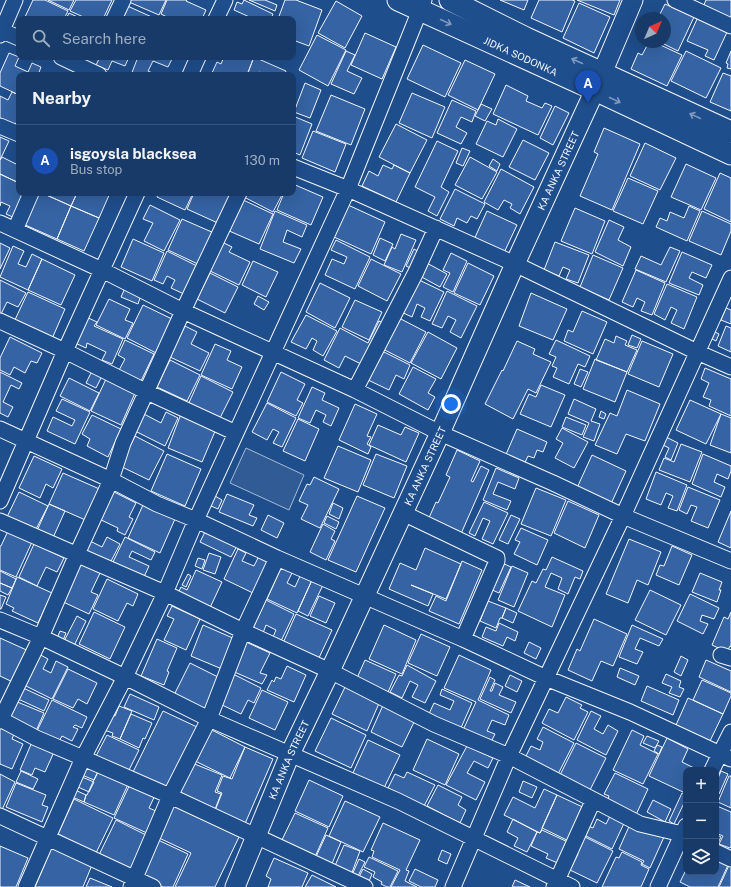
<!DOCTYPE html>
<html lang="en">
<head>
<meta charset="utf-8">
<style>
	:root { --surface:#173a69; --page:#20416f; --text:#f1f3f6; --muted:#9eadc0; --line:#36547d; --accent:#ffb74d }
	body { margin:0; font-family:"Public Sans",sans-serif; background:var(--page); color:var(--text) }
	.controls { position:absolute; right:12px; bottom:12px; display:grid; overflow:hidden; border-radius:8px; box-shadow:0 4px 16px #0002 }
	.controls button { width:36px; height:36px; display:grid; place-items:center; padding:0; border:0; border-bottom:1px solid var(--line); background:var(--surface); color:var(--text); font:20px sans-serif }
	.compass { position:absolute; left:635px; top:12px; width:36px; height:36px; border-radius:50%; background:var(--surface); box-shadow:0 4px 16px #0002; rotate:44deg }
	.you { position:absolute; left:451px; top:404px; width:14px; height:14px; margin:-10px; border:3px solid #fff; border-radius:50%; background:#1a73e8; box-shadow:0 0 0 6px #1a73e833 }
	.badge { display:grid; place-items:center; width:26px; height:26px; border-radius:50%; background:var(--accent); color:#fff; font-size:13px; font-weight:700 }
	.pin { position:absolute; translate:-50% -33px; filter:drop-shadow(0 1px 2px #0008) }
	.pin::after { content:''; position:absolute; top:21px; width:14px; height:12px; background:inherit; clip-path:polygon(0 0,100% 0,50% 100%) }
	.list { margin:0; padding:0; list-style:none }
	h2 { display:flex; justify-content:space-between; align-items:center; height:52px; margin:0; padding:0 16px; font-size:17px }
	h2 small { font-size:13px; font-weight:400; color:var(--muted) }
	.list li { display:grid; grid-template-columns:26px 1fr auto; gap:12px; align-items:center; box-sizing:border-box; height:72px; padding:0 16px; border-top:1px solid var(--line) }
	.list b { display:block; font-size:15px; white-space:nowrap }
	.list p { margin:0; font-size:13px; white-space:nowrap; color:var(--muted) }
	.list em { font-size:13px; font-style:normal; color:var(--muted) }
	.icon { flex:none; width:22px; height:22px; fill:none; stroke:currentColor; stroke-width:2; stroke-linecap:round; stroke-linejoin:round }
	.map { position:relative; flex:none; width:731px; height:887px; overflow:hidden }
	.search { position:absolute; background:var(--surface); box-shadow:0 4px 16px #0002; left:16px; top:16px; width:280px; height:44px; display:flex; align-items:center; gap:10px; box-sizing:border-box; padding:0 14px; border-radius:8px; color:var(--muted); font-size:15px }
	.panel { position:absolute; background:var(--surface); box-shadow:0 4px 16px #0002; left:16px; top:72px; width:280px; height:124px; border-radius:8px }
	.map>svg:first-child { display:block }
	.green { fill:#305b95; stroke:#a8bbd7 }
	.building { fill:#3563a3; stroke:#f2f6ff }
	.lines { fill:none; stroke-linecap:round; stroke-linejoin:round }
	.minor-casing { stroke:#f2f6ff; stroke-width:17 }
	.tertiary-casing { stroke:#f2f6ff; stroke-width:21 }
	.secondary-casing { stroke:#f2f6ff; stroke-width:23 }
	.minor { stroke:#1f4e8c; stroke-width:15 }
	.tertiary { stroke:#1f4e8c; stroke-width:19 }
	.secondary { stroke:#1f4e8c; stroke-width:21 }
	.oneway { stroke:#7e9ac0 }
	.labels { text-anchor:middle; stroke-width:3; stroke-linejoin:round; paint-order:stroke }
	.street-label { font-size:10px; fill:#f2f6ff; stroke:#1f4e8c }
</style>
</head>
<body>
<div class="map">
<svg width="731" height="887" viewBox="0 0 731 887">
	<rect width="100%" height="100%" fill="#1f4e8c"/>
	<path class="green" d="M246 448 304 475 289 510 230 483Z"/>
	<path class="building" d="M33 0H45L68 11 64 19H24Z
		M48 0H74L69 10Z
		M76 0H112L103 19H88L70 11Z
		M130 0H166L159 15 129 2Z
		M167 0H187L186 1 206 10 202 19H171L161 14Z
		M244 0 273 14 271 19H254L234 10 237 2 242 4Z
		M249 0H265L277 5 275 11Z
		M285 0H296L322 10 309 46 293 40V19H278Z
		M500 0H528L524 10Z
		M539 0H572L575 1 562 32 531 18Z
		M577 0H620L614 15Z
		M706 0H731V20L703 7Z
		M336 1 362 16 345 48 318 33Z
		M579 3 610 17 594 53 563 38Z
		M123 4 154 18 153 19H117Z
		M665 4 694 17 678 51 660 42H665V18H658Z
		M69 13 82 19H66Z
		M698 17 728 30 714 60 705 56 708 50 687 41Z
		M365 33 396 47 382 79 351 65Z
		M317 35 346 50 328 86 299 70Z
		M649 42H654L682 55 667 86 631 69 638 53 642 55Z
		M423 45 461 63 445 97 407 79Z
		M346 51 355 55 347 71 362 78 354 94 331 84Z
		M686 51 721 68 706 98 671 81Z
		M731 51V69L727 68 728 64 726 63Z
		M9 53 19 57 15 66 28 72 32 63 41 67 38 75H19V95L0 86V73Z
		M100 57H129L125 66 112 61 108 70 96 65Z
		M138 57H173L168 67 153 61 148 71 157 75H131Z
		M224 57H254L247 75H211L217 62 221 64Z
		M254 57 286 71 284 75H266L259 72 258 75H247Z
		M465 60 495 74 478 110 448 95Z
		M723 73 731 76V111L710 102Z
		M305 83 321 90 310 118 294 112Z
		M506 85 528 96 526 101 542 108 545 103 552 106 538 135 493 114Z
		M12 92 19 95V117L14 127 0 121V96L8 100Z
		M412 93 445 107 432 138 399 123Z
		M331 95 365 109 351 145 316 131Z
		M452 100 476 111 472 122 461 117 456 127 467 133 461 144 437 133Z
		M481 104 492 109 485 121 475 116Z
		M555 106 569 113 553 145 540 138Z
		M293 116 312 124 300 155 293 152Z
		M498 119 517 129 503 157 476 144 487 121 496 125Z
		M396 124 427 140 410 173 379 157Z
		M604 128 640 144 612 210 580 196 598 154 594 152Z
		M313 131 346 144 335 172 302 158Z
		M0 137 9 141 0 160Z
		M523 140 549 153 535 180 509 167Z
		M437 141 458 151 441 187 449 192 437 216 428 211 435 197 415 187Z
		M645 143 676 158 660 190 630 176Z
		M462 148 470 151 463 166 456 163Z
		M2 157 16 164 19 158V183L0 174V160Z
		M470 157 497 172 482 199 455 185Z
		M493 159 500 164 497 171 489 166Z
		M686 164 716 178 701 210 671 197Z
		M383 165 392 169 394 165 410 173 396 202 362 186 369 171 378 176Z
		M501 169 534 187 520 214 510 208 512 204 504 200 498 210 484 202Z
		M720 173 731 178V222L704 209Z
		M0 174 19 183V193H26L15 218 6 214 10 206 1 202 0 206Z
		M628 178 658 191 643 224 613 211Z
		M293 184 323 197 311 225 277 210 284 193H293Z
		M455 189 485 204 477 219 471 216 467 223 457 218 454 226 440 219Z
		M37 193H42L71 206 57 239 23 224Z
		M42 193H77L71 206Z
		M77 193H110L99 218 71 206Z
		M158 193H193L185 210 157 197Z
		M194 193H228L233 195 220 224 187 209Z
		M243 193H283L273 212 242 196Z
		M241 199 273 214 259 244 227 230Z
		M150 205 180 220 164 251 144 241 153 223 143 219Z
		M348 205 385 222 371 254 334 237Z
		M71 206 99 218 84 251 57 239Z
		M689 206 700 211 687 241 656 227 660 218 667 221 670 212 684 218Z
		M575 208 605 221 592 254 561 241Z
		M275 211 307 225 302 237 287 230 283 242 301 249 294 263 260 249Z
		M487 211 517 225 502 257 472 244Z
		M702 211 731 224V231L721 255 689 241Z
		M182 219 214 233 200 265 168 250Z
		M609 220 624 227 618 240 631 247 623 266 595 252Z
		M401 234 416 240 402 272 384 265 392 247 395 249Z
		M380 238 393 244 385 261 373 255Z
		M133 239 164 253 152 281 121 267Z
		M336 240 370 257 355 289 325 275 332 259 344 264 347 257 331 250Z
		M222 242 232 247 229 252 250 262 239 285 208 270Z
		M555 242 589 255 578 283 566 279 570 270 563 267 559 276 544 270Z
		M0 243 10 248 0 269Z
		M13 246 24 251 18 264 26 267 32 254 42 259 28 290 0 277Z
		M670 247 680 251 666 282 635 269 641 256 661 265Z
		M414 249 423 254 415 270 406 266Z
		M167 251 197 266 184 294 171 288 175 280 167 276 163 284 154 280Z
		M682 252 712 265 706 278 692 272 689 278 703 285 699 295 669 283Z
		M451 253 467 261 453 292 443 287 450 273 443 270Z
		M593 255 623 268 609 300 580 287Z
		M42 259 75 275 61 305 28 290Z
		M371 259 401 274 387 301 358 286Z
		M253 261 278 272 266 297 242 285Z
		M425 262 447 274 440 287 418 275Z
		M468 263 494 276 480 305 454 293Z
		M636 270 665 283 652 315 641 311 645 302 637 298 633 307 622 302Z
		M210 273 238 287 225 313 197 299Z
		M415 278 444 292 430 321 421 317 425 308 417 304 412 317 399 311Z
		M0 280 26 293 18 307 7 302 0 316Z
		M320 283 350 298 335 328 306 312Z
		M667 284 697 297 684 329 671 323 677 310 671 307 665 320 654 314Z
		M125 288 141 295 138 304 121 297Z
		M447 291 477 306 461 338 450 332 456 320 448 316 442 328 432 324Z
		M28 292 65 309 51 341 13 324Z
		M531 293 567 309 553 340 519 326Z
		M258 296 269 302 264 310 254 304Z
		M109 299 130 309 125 320 133 323 125 339 96 325Z
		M355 300 382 312 369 340 342 327Z
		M143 305 172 319 156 353 127 338Z
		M726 308 731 310V324L721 320Z
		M582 311 607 322 593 354 564 341 568 330 573 332Z
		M306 315 337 331 323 356 313 350 317 341 312 338 306 349 291 342Z
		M84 316 97 322 94 326 123 339 112 364 102 360 106 352 87 343 86 348 73 342Z
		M395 316 426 332 410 363 379 347Z
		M379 321 386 324 365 366 345 356 339 368 324 360 340 328 368 343Z
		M185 326 197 332 191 344 209 353 200 371 170 357Z
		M726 326 731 328V352L718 346Z
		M428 332 457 348 441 379 411 363Z
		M715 332 719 334 716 341 712 339Z
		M632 335 641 339 637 348 628 345Z
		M616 336 627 341 625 345 637 350 627 372 596 360 605 339 614 343Z
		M10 337 42 353 37 363 31 361 25 373 14 367 10 375 0 370V358Z
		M125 340 154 354 140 383 118 372 125 359 118 355Z
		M556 340 590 356 585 367 578 364 569 384 553 377 557 368 552 366 556 357 549 354Z
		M517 341 535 349 533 354 551 362 536 393 528 389 513 419 485 404 502 370 503 371Z
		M642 341 673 354 659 387 628 374Z
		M215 344 231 351 227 360 242 367 232 389 201 375Z
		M380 350 410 365 404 379 396 375 389 390 366 379Z
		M595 359 627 372 615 402 583 389Z
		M170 360 200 375 187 401 157 387Z
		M413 367 436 379 428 393 435 397 428 410 399 394Z
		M705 368 731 379V416L709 406 711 400 703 397 709 383 701 379Z
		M580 369 588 372 581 387 574 384Z
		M92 371 102 376 96 388 86 383Z
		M0 372 22 383 19 389 11 385 3 402 13 407 8 417 0 413Z
		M281 372 305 384 297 400 303 403 296 416 267 402Z
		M201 376 233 392 218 422 187 407Z
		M69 378 99 393 90 411 60 396Z
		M106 379 135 393 121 425 91 411Z
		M541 385 565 395 551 427 520 414 529 394 536 397Z
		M312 387 325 393 322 400 339 408 331 426 323 422 326 415 316 410 310 423 298 418Z
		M627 390 660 404 645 441 626 434 617 454 595 445 610 413 617 416Z
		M62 399 90 412 75 444 47 431 53 417 72 426 75 420 56 411Z
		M574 399 596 409 591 421 600 424 594 441 583 437 589 423 568 414Z
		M690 400 721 414 706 444 676 430Z
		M267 403 296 418 282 447 273 443 279 432 273 429 267 440 252 432Z
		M355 404 377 414 367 436 371 437 367 444 371 447 368 454 339 440Z
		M601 411 606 414 604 419 599 417Z
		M166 412 178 418 165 446 135 431 144 414 161 423Z
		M181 414 216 429 202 462 168 448Z
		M721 414 731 418V453L710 445Z
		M92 415 121 429 108 457 87 446 90 439 82 434Z
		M566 417 586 425 582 435 562 427Z
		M298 419 319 429 305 461 283 451Z
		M378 425 401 435 405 427 419 433 406 462 369 445Z
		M562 428 588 442 574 468 555 458 563 443 556 439Z
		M517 429 547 442 543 452 537 450 534 458 528 456 523 467 504 459Z
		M135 436 164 451 149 480 120 466Z
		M664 436 678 443 671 460 665 457 669 448 661 444Z
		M681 444 702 452 690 482 659 470 664 458 674 462Z
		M338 446 371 460 358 492 324 478Z
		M457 450 480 461 471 481 473 482 481 466 489 470 460 536 428 520 436 502 438 503 450 477 446 475Z
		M167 454 201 469 185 506 151 491Z
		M376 454 407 466 394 498 363 485Z
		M703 454 731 466V471L728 479 717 474 714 482 725 487 721 497 692 484Z
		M592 455 626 471 610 506 576 490Z
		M34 456 62 469 53 488 46 484 40 498 19 488Z
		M496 468 519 478 515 489 498 482 493 494 511 501 507 510 483 500Z
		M656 472 687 485 677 511 668 508 673 496 666 493 661 505 646 499Z
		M63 473 104 491 90 522 49 504Z
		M314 477 339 489 320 528 301 519 308 505 299 501 307 484 310 485Z
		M688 487 720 500 708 528 691 521 697 507 691 505 687 514 679 510Z
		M536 488 566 500 551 536 521 524Z
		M110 490 136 503 129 517 133 519 125 535 117 531 118 528 97 518Z
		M19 492 48 506 34 533 6 519Z
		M227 494 254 505 249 515 257 518 253 526 219 512Z
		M215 496 222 500 218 509 211 506Z
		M357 496 385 508 356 572 328 560Z
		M568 501 599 515 585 548 554 533Z
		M484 502 508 513 493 544 482 539 490 521 483 518 475 536 469 533Z
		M333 503 343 508 339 519 329 514Z
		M49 504 65 511 52 540 36 533Z
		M143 505 175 519 160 553 128 538Z
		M731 511V548L718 542Z
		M268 515 284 523 277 538 261 530Z
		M511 515 520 519 508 544 499 540Z
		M327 516 339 522 336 529 324 523Z
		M323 524 335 531 331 539 335 541 326 560 310 552Z
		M521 528 548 540 537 565 514 554 520 542 515 540Z
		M206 530 237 546 231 557 200 542Z
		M8 531 32 542 16 577 0 570V546H1Z
		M107 537 120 544 110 563 81 549 86 539 102 547Z
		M125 537 155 552 151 560 132 551 129 557 149 566 143 579 112 564Z
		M629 539 661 552 648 585 637 580 628 603 606 594Z
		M34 544 64 558 57 572 46 567 37 586 19 577Z
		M672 546 692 555 679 585 656 575 660 565 664 566Z
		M425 548 461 564 446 599 411 585 433 594 428 606 389 589 400 563 416 570Z
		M238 549 246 553 242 561 254 566 259 556 270 561 255 594 224 579Z
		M209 553 221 557 215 574 203 570Z
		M552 557 583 571 580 579 575 577 568 594 558 589 562 578 551 573 545 587 565 595 552 627 518 611 532 581 536 583 543 569 546 570Z
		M198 558 205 560 202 569 195 566Z
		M462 561 482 570 459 624 429 611 436 596 446 601Z
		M76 562 100 573 91 592 98 595 89 614 59 600Z
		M500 562 511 567 499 593 488 588Z
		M282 566 293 571 287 583 295 587 301 574 312 580 297 613 267 599Z
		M512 566 528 573 514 607 498 600Z
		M196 570 222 582 208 612 176 597 181 587 187 590Z
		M0 571 16 579 12 588 0 583Z
		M700 573 722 582 719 590H721L717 602 692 592Z
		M188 574 191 576 186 587 182 585Z
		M17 577 52 593 38 623 12 611 14 608 6 604Z
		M107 579 138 594 133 606 127 603 118 621 93 609Z
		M312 580 323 585 308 616 298 611Z
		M0 583 12 588 8 595 0 591Z
		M650 590 681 605 666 635 635 620Z
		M690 594 719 608 714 619 702 615 700 621 708 624 703 634 677 621Z
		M0 595 6 597 1 609H0Z
		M319 596 335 603 326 623 310 616Z
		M266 600 294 614 281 641 273 637 276 630 266 625 263 633 253 628Z
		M488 601 506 608 502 618H500L496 628 480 621Z
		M172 606 200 619 186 650 164 640 174 619 167 616Z
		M506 608 517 613 513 623 502 618Z
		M94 612 125 627 110 659 79 644Z
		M731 612V647L730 646 727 652 712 645 724 617 728 619Z
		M296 614 332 630 318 660 283 643Z
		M77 616 86 621 73 648 63 643Z
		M594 619 627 634 613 666 601 661 592 681 568 670 577 649 580 651Z
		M499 623 518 632 515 641 507 637 503 646 482 637 486 627 496 631Z
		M203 625 235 639 222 669 191 656Z
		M384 625 416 640 402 674 369 659Z
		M632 625 663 639 659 646 640 638 635 649 643 652 637 664 619 657Z
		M60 631 66 633 62 643 56 641Z
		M421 634 450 647 437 676 408 663Z
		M0 638 31 652 17 684 0 676Z
		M157 639 177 648 167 671 169 672 164 685 141 676Z
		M246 642 270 653 260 673 267 675 262 684 232 671Z
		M529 642 541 648 536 659 524 653Z
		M37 653 48 659 43 669 51 673 56 661 68 667 52 699 22 684Z
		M459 655 491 670 478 700 509 715 505 725 492 720 487 731 495 734 491 742 463 730 476 702 444 688Z
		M681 656 688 660 681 676 674 672Z
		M365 660 396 674 388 692 357 678Z
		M706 660 731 671V692L699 677Z
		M190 663 220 678 205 710 174 695Z
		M407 665 436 681 425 703 412 697 418 685 410 681 402 698 390 692 399 675 402 676Z
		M287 666 306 675 294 702 267 690 272 680 274 682 276 677 281 679Z
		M620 668 639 676 635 685 617 677Z
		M68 669 97 683 87 704 78 699 73 708 53 699Z
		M231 673 261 688 254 703 248 700 241 714 218 703Z
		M666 674 681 681 679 687 684 689 680 697 669 693 672 687 662 683Z
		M510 675 522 681 517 692 505 686Z
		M490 677 495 680 490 691H492L495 683 503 687 499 695 516 702 511 713 480 699Z
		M702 680 731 693V696L723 714 693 700Z
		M346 685 380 701 367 731 332 714Z
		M647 686 679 700 673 715 641 701Z
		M21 687 49 700 44 711 16 698Z
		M442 689 472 703 460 730 428 716 434 703 450 710 454 701 440 695Z
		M262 690 288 702 275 730 249 718Z
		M130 694 159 707 154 720 124 707Z
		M566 697 582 705 580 708 588 712 574 740 542 723 549 709 558 713Z
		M688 698 723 714 710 741 676 725Z
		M52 700 87 717 82 728 75 725 73 727 78 729 72 741 62 736 58 743 36 733Z
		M15 701 44 713 36 731 7 719Z
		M384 703 416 718 402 747 371 732Z
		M119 706 132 711 120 739 112 736 113 733 104 730 110 714 115 716Z
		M163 711 197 727 167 789 133 772Z
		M591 711 601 716 594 729 603 734 608 725 618 731 606 755 577 740Z
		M131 714 152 723 145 739 143 738 139 748 120 739Z
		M331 718 366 735 351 768 315 751Z
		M543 727 574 743 557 776 524 760 531 746 540 750 543 742 537 739Z
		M0 728 14 734 12 739 23 744 12 769 0 764Z
		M208 728 245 747 230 778 193 760Z
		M632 730 644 736 640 745 658 754 643 784 613 770Z
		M107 735 139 750 128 772 96 756Z
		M647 736 659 741 655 748 643 743Z
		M667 738 688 749 682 762 694 768 693 770H686V785L683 792 649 776Z
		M427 739 459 754 445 785 413 770Z
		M368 740 400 755 383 790 352 775Z
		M32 742 54 752 45 772 35 768 32 775 20 770Z
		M576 743 606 758 589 792 559 777Z
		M657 745 662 747 659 754 654 751Z
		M467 746 493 758 488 768 474 761 467 773 485 782 476 800 446 785Z
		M245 747 273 759 244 826 214 813 222 793 217 791 223 776 232 779Z
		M192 763 222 775 215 792 221 794 214 812 178 797Z
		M87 765 99 770 94 780 82 775Z
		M100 767 130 780 114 815 84 802 86 795H87Z
		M21 771 38 779 33 789 16 782Z
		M721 771 728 774 719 794 716 792V783Z
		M407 772 435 785 424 806 388 788 395 774 404 778Z
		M615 773 648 789 634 819 605 806 609 796 604 794Z
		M0 774 15 782 0 814Z
		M729 776H731V808L718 802Z
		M82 777 94 782 89 792 78 787Z
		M132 780 157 791 149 808 156 811 149 834 114 818Z
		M309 780 343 796 329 827 295 811Z
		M523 781 537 787 532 798 519 792Z
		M16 783 46 795 42 805 48 807 42 822 6 807Z
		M438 785 462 797 458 805 466 810 460 823 427 806Z
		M73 789 86 795 84 802 70 796Z
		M544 789 557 795 540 833 504 815 513 797 535 808Z
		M682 793 686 795V799L674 824 669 821Z
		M557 795 589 810 573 843 542 828Z
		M74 799 113 818 96 853 58 834Z
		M653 800 671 809 665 822 647 812Z
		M345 801 380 817 363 852 329 836Z
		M172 805 239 837 215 887H175L191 853 157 837Z
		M717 806 731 812V846L730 848 719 844 723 836 716 833V808Z
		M612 812 626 819 612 849 584 835 588 826 593 828 597 819 606 824Z
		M295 813 328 828 314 859 280 844Z
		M513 819 537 832 527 852 514 846 518 838 507 832Z
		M116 820 150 837 130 876 97 859Z
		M631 822 664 837 650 868 642 864 644 861 619 849Z
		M383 823 420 840 406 870 409 871 405 881 417 887H391L400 870 372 857 374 851 371 850Z
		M542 830 570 843 560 864 546 858 548 854 531 846 537 832 540 833Z
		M716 834 721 837 718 843 716 842Z
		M326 835 341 842 331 866 315 859Z
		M581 835 613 851 597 883 570 870 578 854 571 850Z
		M158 840 188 854 173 887H163L141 877Z
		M344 845 360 851 351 875 334 868Z
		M0 846 28 858 16 887H0Z
		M52 847 92 865 83 887H35Z
		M442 850 451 854 447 864 438 860Z
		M622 852 642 862 641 865 649 869 641 887H602L616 857 619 858Z
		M369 857 398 871 390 887H387L381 884 382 882 373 877 375 872 364 867Z
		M274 858 308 873 302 887H268L271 879 266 876Z
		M359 859 365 862 357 878 352 875Z
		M716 860 728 865 718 887H690L680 882 686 870V872H716Z
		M731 861V887H719Z
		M363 869 372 874 368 884 358 879Z
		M415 869 438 880 435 887H421L409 881Z
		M312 875 336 887H305Z
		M90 878 112 887H86Z
		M515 880 530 887H512Z"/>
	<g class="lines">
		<defs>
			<path id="minor" d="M675 0 731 26
				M114 19 123 0
				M216 19 225 0
				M0 30 19 38
				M0 35 15 0
				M61 57 99 75
				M190 75 198 57
				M0 126 19 134
				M293 167 348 189 515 264 697 352 731 367
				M0 223 102 270 183 311 355 390 440 433 553 483 623 516 731 561
				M15 230 31 193
				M0 321 65 351 147 392 236 433
				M355 390 416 272 436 228
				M0 429 111 480 157 504 196 520 277 558 463 639 546 678 630 712 731 759
				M0 501 65 351 137 193
				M403 513 497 558V561L463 639
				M0 521 165 593 243 631 330 671 434 724 509 756 640 824 682 834 686 836
				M0 620 41 637 125 677 209 719 398 801 572 887
				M721 655 731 658
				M0 719 36 738 83 758 170 796 365 887
				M0 721 41 637 77 554 111 480 123 443 183 311 239 193
				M712 770 731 732
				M0 816 153 887
				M716 852 731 859
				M26 887 83 758 125 677 165 593 196 520 348 189 424 0
				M131 887 170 796 209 719 243 631 277 558
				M453 887 509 756 623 516 731 278
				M554 887 593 801
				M658 887 686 826"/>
			<g id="tertiary">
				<path id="s1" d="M235 887 290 754 330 671 440 433 515 264 595 90 633 0"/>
			</g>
			<g id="secondary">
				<path id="s2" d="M398 0 595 90 731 154"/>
				<path d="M450 0 526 38 731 132"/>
			</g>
		</defs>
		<use href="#minor" class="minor-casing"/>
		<use href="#tertiary" class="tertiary-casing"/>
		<use href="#secondary" class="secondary-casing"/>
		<use href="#minor" class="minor"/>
		<use href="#tertiary" class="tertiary"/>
		<use href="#secondary" class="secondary"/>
	</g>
	<defs><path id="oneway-shaft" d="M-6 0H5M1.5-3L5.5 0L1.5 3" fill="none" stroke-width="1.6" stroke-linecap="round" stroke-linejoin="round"/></defs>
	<g class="oneway">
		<use href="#oneway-shaft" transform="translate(446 22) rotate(25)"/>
		<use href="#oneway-shaft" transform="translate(577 61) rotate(-156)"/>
		<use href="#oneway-shaft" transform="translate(615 100) rotate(25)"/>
		<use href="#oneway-shaft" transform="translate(695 116) rotate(-155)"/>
	</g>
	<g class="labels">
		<g class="street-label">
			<text dy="4" stroke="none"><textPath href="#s2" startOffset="135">JIDKA SODONKA</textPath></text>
			<text dy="4" stroke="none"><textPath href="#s1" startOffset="786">KA ANKA STREET</textPath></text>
			<text dy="4" stroke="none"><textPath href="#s1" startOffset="462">KA ANKA STREET</textPath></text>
			<text dy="4" stroke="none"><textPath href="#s1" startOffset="138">KA ANKA STREET</textPath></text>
		</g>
	</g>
</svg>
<div class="controls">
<button>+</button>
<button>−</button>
<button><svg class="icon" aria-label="layers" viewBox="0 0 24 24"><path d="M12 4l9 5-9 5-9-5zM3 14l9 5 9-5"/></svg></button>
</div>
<svg class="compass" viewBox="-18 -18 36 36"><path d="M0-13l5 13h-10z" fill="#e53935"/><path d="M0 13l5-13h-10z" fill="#9eadc0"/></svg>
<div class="you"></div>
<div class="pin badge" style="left:588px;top:103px;background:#1a4fb4">A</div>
<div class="search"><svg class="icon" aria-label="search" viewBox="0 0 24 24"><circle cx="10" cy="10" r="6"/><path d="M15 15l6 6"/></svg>Search here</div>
<section class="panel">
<h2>Nearby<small></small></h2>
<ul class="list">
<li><span class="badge" style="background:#1a4fb4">A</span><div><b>isgoysla blacksea</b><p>Bus stop</p></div><em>130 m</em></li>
</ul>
</section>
</div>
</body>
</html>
